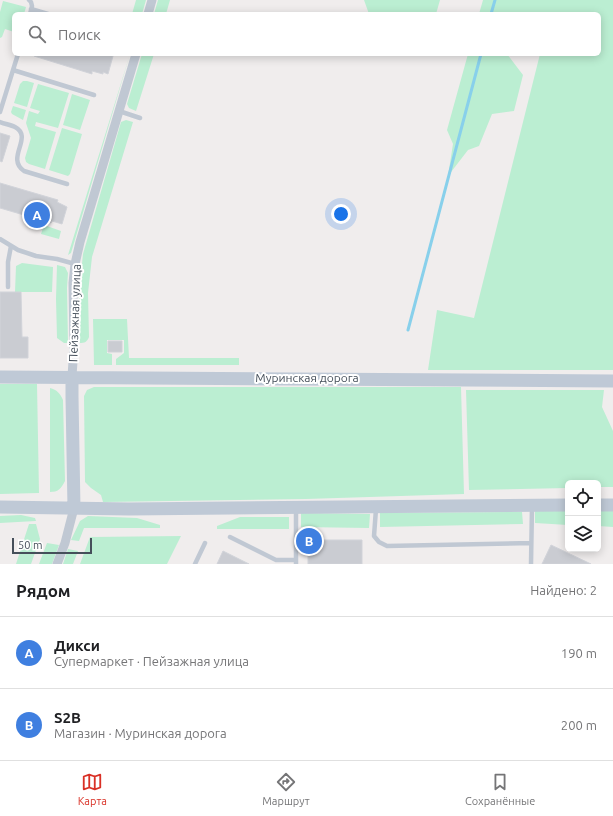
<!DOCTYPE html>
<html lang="ru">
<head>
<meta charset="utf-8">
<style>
	:root { --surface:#fff; --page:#f2f2f2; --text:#202124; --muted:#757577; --line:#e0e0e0; --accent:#d93025 }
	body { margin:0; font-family:Ubuntu,sans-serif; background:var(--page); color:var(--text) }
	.controls { position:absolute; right:12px; bottom:12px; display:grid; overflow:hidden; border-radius:6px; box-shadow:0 2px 10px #0003 }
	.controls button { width:36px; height:36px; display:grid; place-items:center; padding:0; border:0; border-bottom:1px solid var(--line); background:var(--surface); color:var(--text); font:20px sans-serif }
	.scale { position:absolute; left:12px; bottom:10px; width:80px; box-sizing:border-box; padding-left:4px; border:2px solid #454f5a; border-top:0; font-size:11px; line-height:14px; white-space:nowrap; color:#454f5a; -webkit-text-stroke:3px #fff; paint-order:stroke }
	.you { position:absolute; left:341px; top:214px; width:14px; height:14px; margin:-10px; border:3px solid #fff; border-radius:50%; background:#1a73e8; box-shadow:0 0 0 6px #1a73e833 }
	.badge { display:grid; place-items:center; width:26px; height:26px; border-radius:50%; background:var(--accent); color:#fff; font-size:13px; font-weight:700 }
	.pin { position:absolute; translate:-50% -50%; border:2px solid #fff; box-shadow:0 1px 4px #0006 }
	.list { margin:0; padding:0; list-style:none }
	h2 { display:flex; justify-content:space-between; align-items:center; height:52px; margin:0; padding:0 16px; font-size:17px }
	h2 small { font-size:13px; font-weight:400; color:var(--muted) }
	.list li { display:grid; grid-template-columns:26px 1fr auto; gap:12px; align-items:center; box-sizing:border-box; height:72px; padding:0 16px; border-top:1px solid var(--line) }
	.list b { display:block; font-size:15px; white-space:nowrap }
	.list p { margin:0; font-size:13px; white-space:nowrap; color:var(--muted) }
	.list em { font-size:13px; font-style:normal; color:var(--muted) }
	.icon { flex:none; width:22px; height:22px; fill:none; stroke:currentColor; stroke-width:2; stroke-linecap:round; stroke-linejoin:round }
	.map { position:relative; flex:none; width:613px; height:564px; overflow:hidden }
	.search { position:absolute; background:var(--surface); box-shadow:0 2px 10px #0003; left:12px; right:12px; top:12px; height:44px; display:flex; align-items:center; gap:10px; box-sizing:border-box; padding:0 14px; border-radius:6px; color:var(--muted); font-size:15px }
	.sheet { height:196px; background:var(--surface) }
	nav { display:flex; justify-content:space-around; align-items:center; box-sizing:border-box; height:56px; border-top:1px solid var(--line); background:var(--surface); font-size:11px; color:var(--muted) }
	nav a { display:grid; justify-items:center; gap:2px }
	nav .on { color:var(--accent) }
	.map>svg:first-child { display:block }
	.green { fill:#bbeed2 }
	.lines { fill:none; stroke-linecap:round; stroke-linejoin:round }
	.stream { stroke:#88d0eb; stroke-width:3 }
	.building { fill:#caccd2; stroke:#d1d3d9 }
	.lane { stroke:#c0c8d3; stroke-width:4.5 }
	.street { stroke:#c0c8d3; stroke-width:9 }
	.secondary { stroke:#bfc9d6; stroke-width:13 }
	.labels { text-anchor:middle; stroke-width:4; stroke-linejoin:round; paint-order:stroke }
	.street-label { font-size:12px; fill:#454f5a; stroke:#fff }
</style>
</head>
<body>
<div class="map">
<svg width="613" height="564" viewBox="0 0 613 564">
	<rect width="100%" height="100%" fill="#f0eded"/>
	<path class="green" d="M136 0H146L142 14H132Z
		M158 0H170L166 14H154Z
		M364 0H440L436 14H369Z
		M483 0H613V370H428L437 310 474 318 540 54H599V14H479Z
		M3 1 26 7 24 14H14V32L5 29 2 37 0 38V12Z
		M130 54 71 253 68 255Z
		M142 54H154L136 111 129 108 127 104Z
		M468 54H507L523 75 514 111 492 114 479 146 468 150 448 176 453 144 447 130Z
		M23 81H27L34 83 27 107 14 103 20 84Z
		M38 84 69 93 58 128 36 122 35 126 56 132 45 169 29 164 26 162 25 158 31 138 26 123 29 111 38 114 40 111 30 108Z
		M72 94 90 100 80 130 63 125Z
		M13 106 26 110 23 120 12 114 11 112Z
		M126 120 133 122 92 257 88 293 89 337C87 342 85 343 79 343V293L83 254 121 122Z
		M62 128 82 134 70 174 68 176 49 170Z
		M44 225 61 231 59 239 41 234Z
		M22 263 53 267 52 292H15L16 266Z
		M57 265 65 267 68 273 67 288 68 343H64L57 338 56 299Z
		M93 319H127L129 358H239V365H116V359L124 353V340H107V353L112 354V365H94Z
		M0 384H37L39 493 0 494Z
		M94 387H461L464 494 306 499 103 502 101 495 91 488 85 482 84 396 87 390Z
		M50 388C57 390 60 393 63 400L65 481C61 489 58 492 50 492Z
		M466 390H604L602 407 613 431V487H598V483H568V488L469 490Z
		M535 511H568V525L535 523Z
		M598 511H613V527L598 526Z
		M522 512 523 524 380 527V513Z
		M301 513 370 514 369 528 301 527Z
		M21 515 35 518 36 521 0 523V516Z
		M88 516 137 518 160 525V528H84L79 541 71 540 80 521Z
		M240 517H289V529H217V526Z
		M29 524H36L40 539 31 564H16Z
		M181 536 167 564H80L90 537Z
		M47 543 59 545 52 564H39Z
		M68 549 78 551 73 564H63Z"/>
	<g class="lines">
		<path class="stream" d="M491 14 495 0
			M408 330 481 54"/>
	</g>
	<path class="building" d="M35 54H106L113 56 108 74 103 72V74L92 71V74L34 56Z
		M0 133 10 136 2 162 0 161Z
		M0 183 58 200 57 202 67 207 62 224 52 221 51 223 0 208Z
		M0 292H21L22 337H28V358H0Z
		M108 341H122V352H108Z
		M308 540H362V564H308Z
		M551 545 591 564H542Z
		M223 551 249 564H217Z"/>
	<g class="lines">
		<path class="lane" d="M29 0 31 2 32 6 30 14
			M31 9 48 14
			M13 70 94 95
			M119 111 140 118
			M0 112 18 54
			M0 122C5 124 11 125 15 127 34 137 5 158 24 171L67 184
			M0 239 18 250 36 256 57 259 75 264
			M8 287V262L11 246
			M376 509 374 536 379 542 387 546 531 543
			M230 537 276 560H296
			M195 564 205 543
			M296 564V508
			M531 564 532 506"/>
		<path class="street" d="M148 14 152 0
			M72 376 74 347 73 283 75 264 80 242 136 54
			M57 564 65 543 74 508"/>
		<path class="secondary" d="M72 376V397L74 508
			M0 377 613 381
			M598 505H613
			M0 507 129 509 568 505"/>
	</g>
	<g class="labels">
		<g class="street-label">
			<text transform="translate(75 313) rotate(-88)" y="4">Пейзажная улица</text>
			<text x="307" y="382">Муринская дорога</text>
		</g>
	</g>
</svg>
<div class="controls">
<button><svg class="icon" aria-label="locate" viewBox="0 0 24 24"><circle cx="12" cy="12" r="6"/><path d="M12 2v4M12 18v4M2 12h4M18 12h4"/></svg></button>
<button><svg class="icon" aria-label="layers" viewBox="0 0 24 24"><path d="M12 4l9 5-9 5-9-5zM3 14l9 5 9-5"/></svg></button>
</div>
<div class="scale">50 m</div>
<div class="you"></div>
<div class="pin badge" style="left:37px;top:215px;background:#3f7fe0">A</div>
<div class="pin badge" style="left:309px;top:541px;background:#3f7fe0">B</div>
<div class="search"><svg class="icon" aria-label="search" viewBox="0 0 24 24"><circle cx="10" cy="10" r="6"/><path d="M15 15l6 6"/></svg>Поиск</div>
</div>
<section class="sheet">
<h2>Рядом<small>Найдено: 2</small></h2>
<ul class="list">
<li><span class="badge" style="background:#3f7fe0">A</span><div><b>Дикси</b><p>Супермаркет · Пейзажная улица</p></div><em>190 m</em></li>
<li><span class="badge" style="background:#3f7fe0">B</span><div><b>S2B</b><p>Магазин · Муринская дорога</p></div><em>200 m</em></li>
</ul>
</section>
<nav>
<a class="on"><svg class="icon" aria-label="map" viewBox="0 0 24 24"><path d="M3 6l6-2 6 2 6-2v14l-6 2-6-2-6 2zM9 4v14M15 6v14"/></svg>Карта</a>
<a><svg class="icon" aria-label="directions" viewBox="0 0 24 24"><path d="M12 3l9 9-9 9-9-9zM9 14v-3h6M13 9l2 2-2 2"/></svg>Маршрут</a>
<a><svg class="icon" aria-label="saved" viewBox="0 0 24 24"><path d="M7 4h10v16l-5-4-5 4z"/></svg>Сохранённые</a>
</nav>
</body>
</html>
